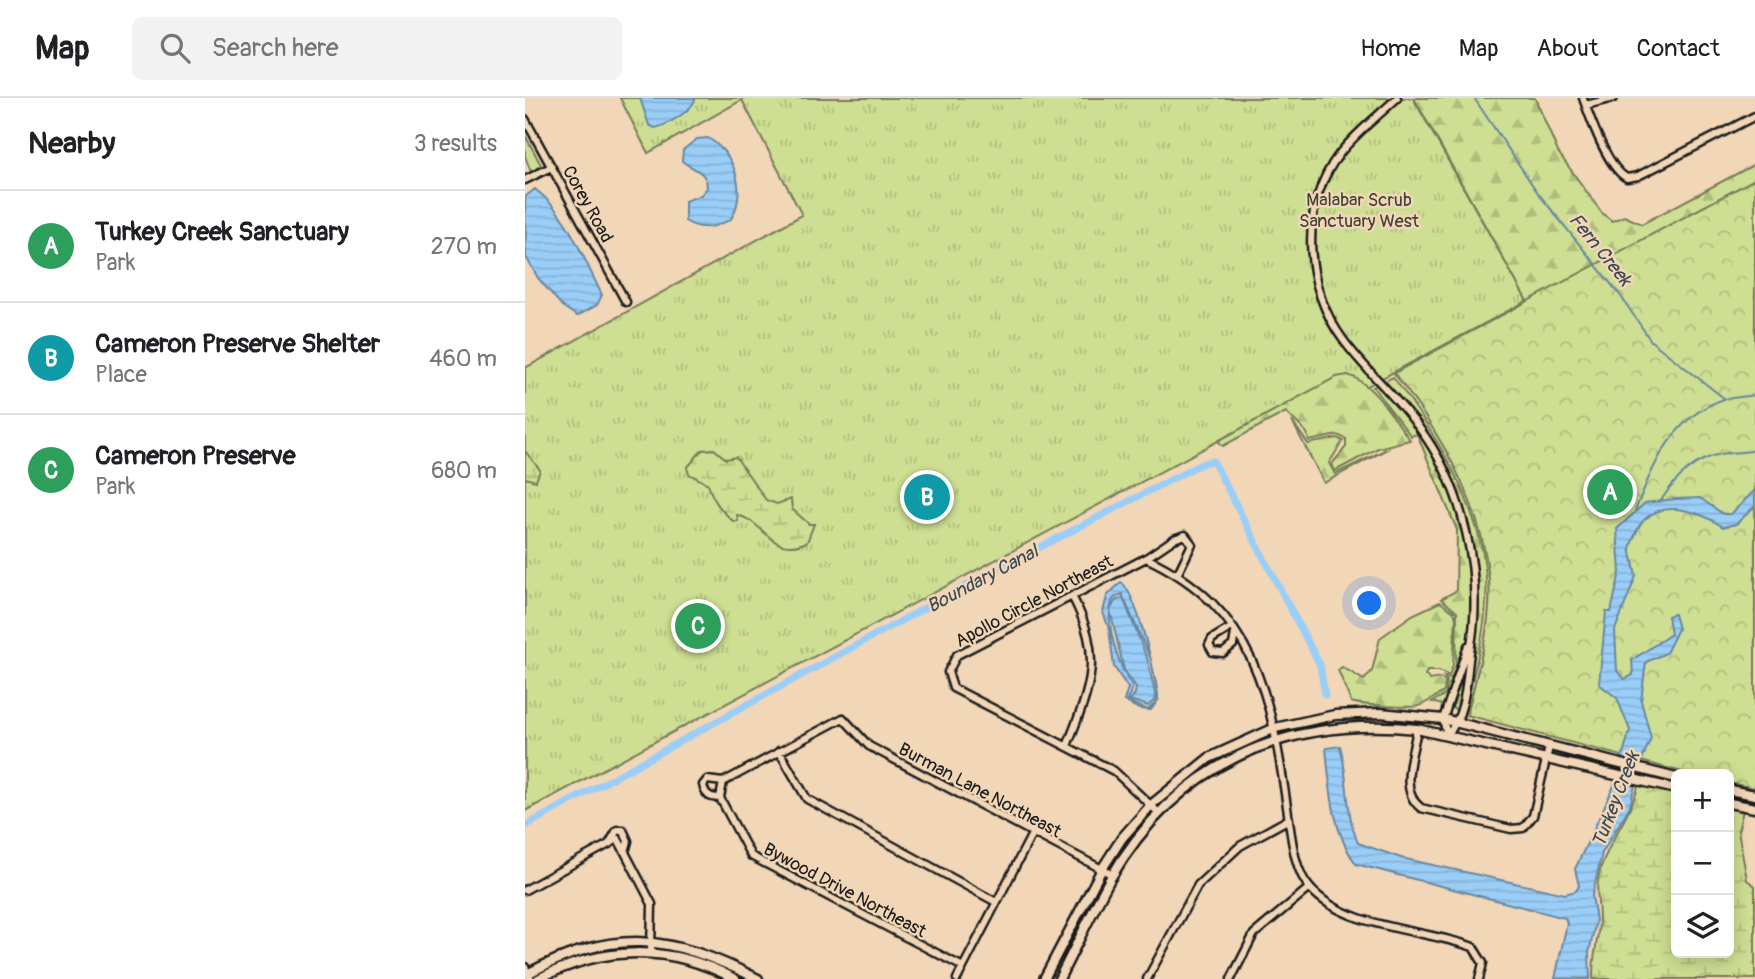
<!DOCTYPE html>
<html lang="en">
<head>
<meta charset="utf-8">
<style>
	:root { --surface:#fff; --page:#f2f2f2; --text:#202124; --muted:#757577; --line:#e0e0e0; --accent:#1c1c1c }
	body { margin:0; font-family:Pangolin,sans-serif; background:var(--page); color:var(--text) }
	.controls { position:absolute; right:21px; bottom:21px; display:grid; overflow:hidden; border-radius:10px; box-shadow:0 4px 18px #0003 }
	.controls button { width:63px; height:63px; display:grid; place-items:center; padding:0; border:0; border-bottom:2px solid var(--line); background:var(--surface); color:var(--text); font:35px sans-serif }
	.you { position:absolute; left:845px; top:506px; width:24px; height:24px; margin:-18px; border:5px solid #fff; border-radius:50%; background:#1a73e8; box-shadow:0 0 0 10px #1a73e833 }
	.badge { display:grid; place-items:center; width:46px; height:46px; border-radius:50%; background:var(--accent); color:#fff; font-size:23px; font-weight:700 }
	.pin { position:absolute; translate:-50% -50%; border:4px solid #fff; box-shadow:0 2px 7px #0006 }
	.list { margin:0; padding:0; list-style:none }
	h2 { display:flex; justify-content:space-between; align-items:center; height:91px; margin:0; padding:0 28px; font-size:30px }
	h2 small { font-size:23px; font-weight:400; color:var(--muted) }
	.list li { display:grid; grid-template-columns:46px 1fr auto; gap:21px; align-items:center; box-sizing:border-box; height:112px; padding:0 28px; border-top:2px solid var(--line) }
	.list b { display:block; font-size:26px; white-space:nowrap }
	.list p { margin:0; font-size:23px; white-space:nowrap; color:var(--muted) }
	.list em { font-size:23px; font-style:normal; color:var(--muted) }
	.icon { flex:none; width:38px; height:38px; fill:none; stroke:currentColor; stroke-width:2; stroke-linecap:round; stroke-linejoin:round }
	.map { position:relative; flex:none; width:1230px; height:881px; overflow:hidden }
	header { display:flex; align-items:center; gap:42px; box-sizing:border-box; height:98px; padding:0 35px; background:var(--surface); border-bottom:2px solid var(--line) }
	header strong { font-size:33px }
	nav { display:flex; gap:38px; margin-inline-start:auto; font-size:24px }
	.search { width:490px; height:63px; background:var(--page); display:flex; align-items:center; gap:18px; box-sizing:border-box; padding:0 24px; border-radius:10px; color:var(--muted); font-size:26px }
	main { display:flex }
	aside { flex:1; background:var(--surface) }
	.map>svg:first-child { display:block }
	.grass { fill:url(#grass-tufts); stroke:#757d57; stroke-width:2 }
	.forest { fill:url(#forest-firs); stroke:#757d57; stroke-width:2 }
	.wetland { fill:url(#wetland-marsh); stroke:#757d57; stroke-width:2 }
	.park { fill:url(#park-crowns); stroke:#757d57; stroke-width:2 }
	.water { fill:url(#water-rules); stroke:#6887a0; stroke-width:2 }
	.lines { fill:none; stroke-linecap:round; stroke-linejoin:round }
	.stream { stroke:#6887a0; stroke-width:2 }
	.canal { stroke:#9acef8; stroke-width:7 }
	.minor-casing { stroke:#1c1c1c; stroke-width:11 }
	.tertiary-casing { stroke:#1c1c1c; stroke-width:13 }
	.minor { stroke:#f1d6b8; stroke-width:6 }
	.tertiary { stroke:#f1d6b8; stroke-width:8 }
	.labels { text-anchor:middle; stroke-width:5; stroke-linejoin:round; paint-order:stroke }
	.park-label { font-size:18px; fill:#404334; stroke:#f1d6b8 }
	.street-label { font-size:18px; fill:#1c1c1c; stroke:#f1d6b8 }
	.water-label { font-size:19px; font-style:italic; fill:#3c4853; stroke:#f1d6b8 }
</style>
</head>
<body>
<header>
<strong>Map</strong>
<div class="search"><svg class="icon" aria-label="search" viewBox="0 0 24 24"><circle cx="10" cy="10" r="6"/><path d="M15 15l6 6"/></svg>Search here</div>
<nav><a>Home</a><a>Map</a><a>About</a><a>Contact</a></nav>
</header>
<main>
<aside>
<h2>Nearby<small>3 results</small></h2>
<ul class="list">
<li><span class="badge" style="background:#2e9e5b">A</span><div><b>Turkey Creek Sanctuary</b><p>Park</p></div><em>270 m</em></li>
<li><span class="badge" style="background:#0f9aa8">B</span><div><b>Cameron Preserve Shelter</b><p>Place</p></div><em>460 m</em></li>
<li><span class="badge" style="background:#2e9e5b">C</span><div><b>Cameron Preserve</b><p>Park</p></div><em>680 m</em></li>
</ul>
</aside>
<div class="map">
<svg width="1230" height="881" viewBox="0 0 1230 881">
	<defs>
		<pattern id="grass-tufts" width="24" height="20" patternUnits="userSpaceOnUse" patternTransform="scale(1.75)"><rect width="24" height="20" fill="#cede92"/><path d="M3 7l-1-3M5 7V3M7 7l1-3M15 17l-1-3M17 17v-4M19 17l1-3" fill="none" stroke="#b0be7d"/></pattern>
		<pattern id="forest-firs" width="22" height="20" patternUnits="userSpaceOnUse" patternTransform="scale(1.75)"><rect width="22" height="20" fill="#cede92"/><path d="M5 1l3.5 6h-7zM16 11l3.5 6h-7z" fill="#b0be7d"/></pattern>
		<pattern id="wetland-marsh" width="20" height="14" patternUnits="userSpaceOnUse" patternTransform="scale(1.75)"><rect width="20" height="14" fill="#cede92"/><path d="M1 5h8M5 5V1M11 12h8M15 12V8" fill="none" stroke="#b0be7d"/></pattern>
		<pattern id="park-crowns" width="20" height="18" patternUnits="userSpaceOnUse" patternTransform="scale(1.75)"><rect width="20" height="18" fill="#cede92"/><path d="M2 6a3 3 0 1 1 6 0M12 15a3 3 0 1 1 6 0" fill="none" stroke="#b0be7d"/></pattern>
		<pattern id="water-rules" width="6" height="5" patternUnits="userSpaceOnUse" patternTransform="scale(1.75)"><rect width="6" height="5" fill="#9acef8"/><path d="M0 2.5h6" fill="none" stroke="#84b0d4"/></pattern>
	</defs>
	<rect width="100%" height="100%" fill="#f1d6b8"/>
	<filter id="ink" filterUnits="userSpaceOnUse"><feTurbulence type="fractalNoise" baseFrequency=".0143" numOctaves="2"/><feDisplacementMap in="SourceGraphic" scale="14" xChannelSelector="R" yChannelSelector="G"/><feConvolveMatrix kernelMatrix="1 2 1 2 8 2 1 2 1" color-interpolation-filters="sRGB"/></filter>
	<g filter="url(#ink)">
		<path class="grass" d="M95 0H888L1002 203 822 299 811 280 0 713V270L277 117 217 2 123 55Z"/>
		<path class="forest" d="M889 0H1010L1033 54 1077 115 1087 123 1099 118 1117 126 1230 66V392L942 617C952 574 968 525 964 481 957 405 914 333 869 275L1002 203Z
			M0 37 16 67 6 74 0 58Z
			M823 277C847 284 870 322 885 342L853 350 810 373 807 366 821 349V341L812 337 784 343 782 335 761 314 698 348 693 343 811 279Z
			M868 279C910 333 957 411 961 481 964 525 949 572 940 614L907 604 921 596 922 583 919 579 926 581 931 567 932 514 916 501 931 493 932 432 892 336 886 338 848 289Z
			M767 323 783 346 812 340 818 343 804 365 810 376 864 350 799 385Z
			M915 504 929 514 931 520 928 567 924 578 914 573H902L900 577 905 582 915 580 920 583 919 594C911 598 902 605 894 608 888 610 832 607 826 604L813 572 817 569 839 582 847 573 855 540 887 517Z"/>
		<path class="wetland" d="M189 351 201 361 211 359 241 402 252 406 266 401 267 411 284 426H289L282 444C245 460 243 425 212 417L213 423 209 424C196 412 188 403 183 386L164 376 162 370 177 352Z
			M0 353 15 372 11 383 0 380Z
			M1114 686 1151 695V855H1204V708L1218 712 1213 733 1222 782 1230 788V881H1068C1067 859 1074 841 1074 822 1074 800 1069 794 1076 769 1086 739 1106 717 1114 686Z"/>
		<path class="park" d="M1230 81V690L1204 685V676H1165L942 617C952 574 968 525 964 481 957 405 914 333 869 275Z"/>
		<path class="water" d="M115 0H169L170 2C166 13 143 27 130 30L124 27Z
			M183 40C211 57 222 93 206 121 190 130 176 133 160 123V103L176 97 182 90C182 72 169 73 157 63L158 52 172 41Z
			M10 91C44 117 58 160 77 197L72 207 52 218 37 208 13 180 1 159 0 99Z
			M1230 392V408L1211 426 1198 429C1178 415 1141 401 1120 421 1112 428 1109 440 1105 450L1111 478 1090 532 1092 573 1100 581 1108 577 1107 562 1146 536 1143 518 1149 516 1153 531 1141 555 1121 564 1116 603 1126 640 1115 666 1105 708 1077 755 1067 798 1071 822 1064 855 1065 881H1030L1042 825 1040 820 831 766C807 733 805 690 801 650L815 648C824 680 820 715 833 745L876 760 1040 796 1051 793 1054 788 1050 771 1088 690 1105 632 1092 600 1074 586 1081 514H1086L1095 474 1092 431 1120 405 1150 401 1175 400 1198 416H1206Z
			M596 484C612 496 629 573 633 596V601L626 562 597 496 589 500C577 521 594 570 608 589L602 603 623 612 634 601 626 612 614 611 599 603 603 590 589 569 584 531 578 514 582 498Z
			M598 500 623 563 631 601 623 608 605 602 610 596 611 589 599 572 585 512 591 502Z"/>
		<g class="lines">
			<path class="stream" d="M949 0 1013 95 1095 197 1126 243 1200 301 1230 297
				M1135 404C1149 382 1169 361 1196 356 1207 354 1219 355 1230 352
				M1110 413C1128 367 1148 318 1199 301"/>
			<path class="canal" d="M0 728 440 488 678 365 688 363 795 567 800 597"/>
			<defs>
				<path id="minor" d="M872 0C853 18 832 34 815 55 773 109 779 190 819 243 842 274 872 299 895 331 938 389 958 476 946 547 941 577 943 615 922 637
					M1058 0C1065 20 1083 71 1102 80L1113 78 1230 18
					M1061 7 1089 0
					M0 21 101 204
					M0 82 26 69
					M621 460 649 441 660 437 667 446 653 475
					M707 529 687 541 684 547 688 554 698 555 708 547 710 535
					M892 631C888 656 873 693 896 710L986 731 998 730 1008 718 1024 649
					M922 637 918 621 943 548
					M542 648C566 588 579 559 547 498
					M254 653 282 701 471 804
					M198 684 318 620 344 648 588 777
					M198 684 195 700 226 758 438 869
					M195 700C185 700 180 697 178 687L182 682 198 684
					M634 715 589 673 428 590 423 574 432 557 621 460C731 511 746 599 762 709 766 734 768 771 785 790 821 831 900 831 948 849L958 865 954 881
					M84 746 92 732H98L103 743 100 754
					M0 792 93 741 127 806 126 854
					M0 869 6 881
					M432 881 507 736
					M622 881 673 787 715 748 764 721
					M706 881 729 836 784 790"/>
				<path id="tertiary" d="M1204 692 1230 697
					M1204 705 1230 710
					M0 877C89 829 144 836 233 881
					M13 881C78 847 145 846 210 881
					M519 881 577 771 597 740 626 707 684 660 750 630 810 617 855 615 918 621 1151 680
					M534 881C551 848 567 814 585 781 653 664 761 618 892 631L1151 691"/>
			</defs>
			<use href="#minor" class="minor-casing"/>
			<use href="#tertiary" class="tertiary-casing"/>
			<use href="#minor" class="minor"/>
			<use href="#tertiary" class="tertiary"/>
		</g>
	</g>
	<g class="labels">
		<g class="park-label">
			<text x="834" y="108">Malabar Scrub<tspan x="834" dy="21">Sanctuary West</tspan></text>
		</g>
		<g class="street-label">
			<text transform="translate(63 106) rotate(61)" y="6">Corey Road</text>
			<text transform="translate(509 503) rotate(-28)" y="6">Apollo Circle Northeast</text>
			<text transform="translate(455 692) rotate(28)" y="6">Burman Lane Northeast</text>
			<text transform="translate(320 792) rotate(28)" y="6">Bywood Drive Northeast</text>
		</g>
		<g class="water-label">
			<text transform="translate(1076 151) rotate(51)" y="7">Fern Creek</text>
			<text transform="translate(457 480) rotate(-28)" y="7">Boundary Canal</text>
			<text transform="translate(1090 701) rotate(-69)" y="7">Turkey Creek</text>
		</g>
	</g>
</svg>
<div class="controls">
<button>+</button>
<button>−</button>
<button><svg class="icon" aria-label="layers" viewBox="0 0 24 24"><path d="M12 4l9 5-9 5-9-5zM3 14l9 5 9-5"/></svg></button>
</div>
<div class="you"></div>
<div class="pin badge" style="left:1085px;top:394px;background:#2e9e5b">A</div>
<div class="pin badge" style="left:402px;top:399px;background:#0f9aa8">B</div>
<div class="pin badge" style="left:173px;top:528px;background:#2e9e5b">C</div>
</div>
</main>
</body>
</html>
